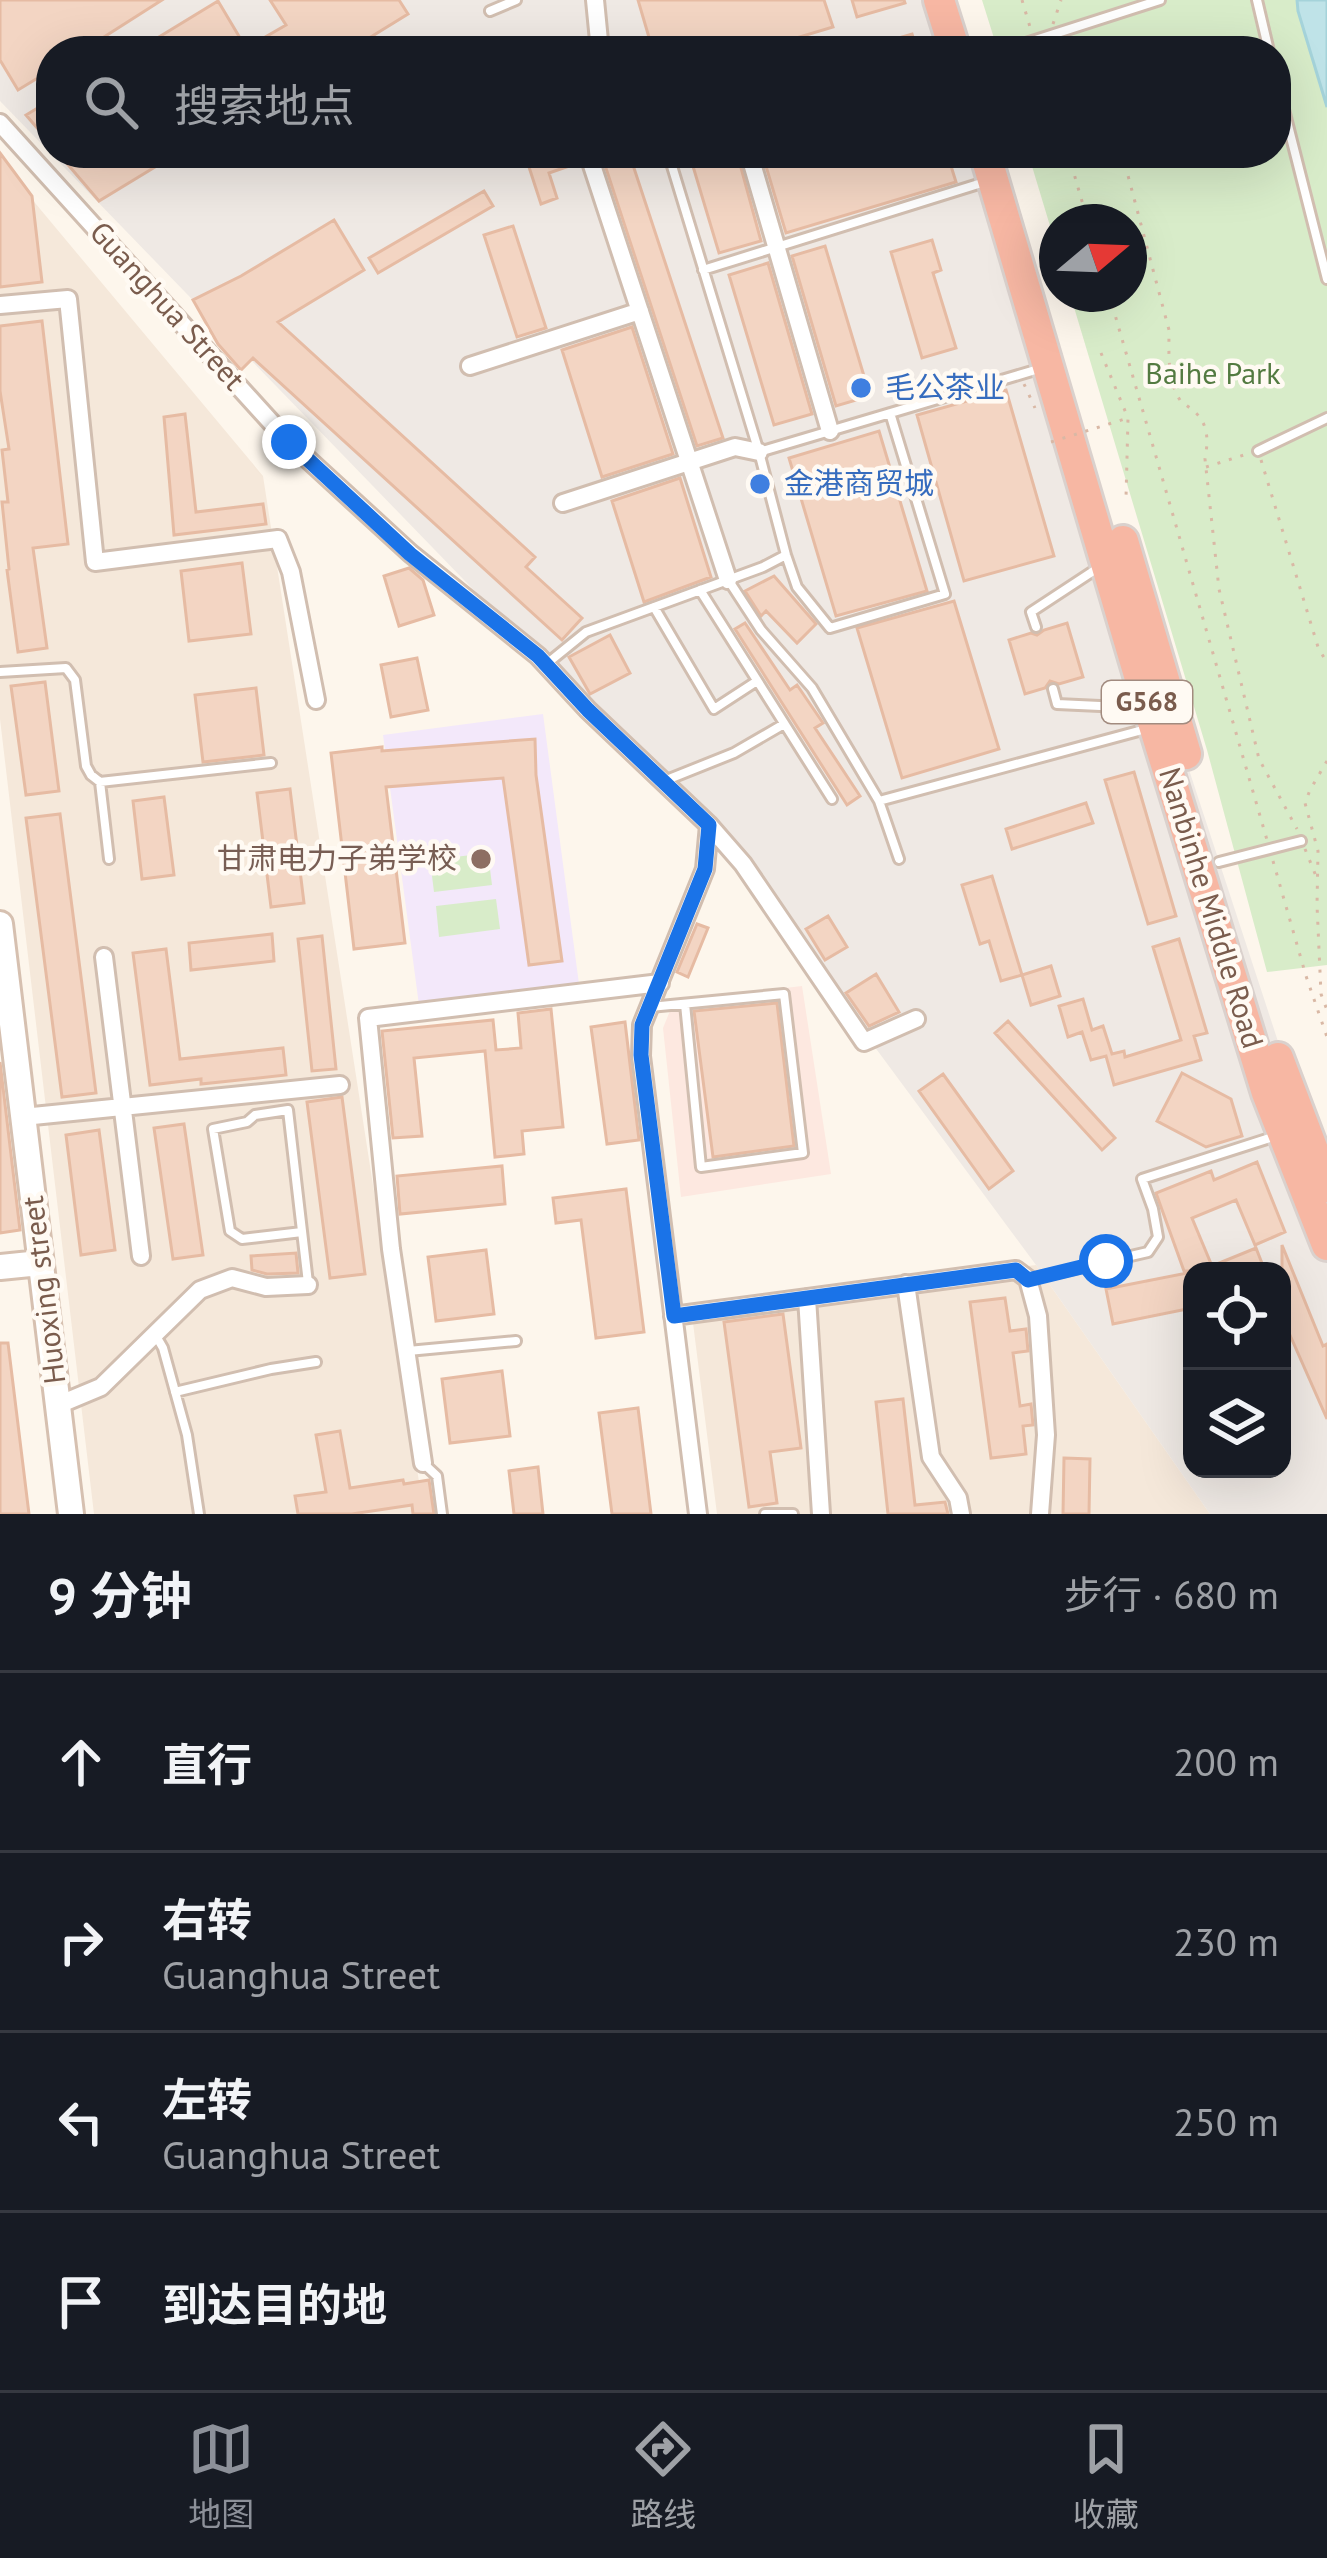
<!DOCTYPE html>
<html lang="zh">
<head>
<meta charset="utf-8">
<style>
	:root { --surface:#171b24; --page:#20242c; --text:#f1f3f6; --muted:#9ea1a6; --line:#363941; --accent:#8c9099 }
	body { margin:0; font-family:"PT Sans","Noto Sans SC",sans-serif; background:var(--page); color:var(--text) }
	.controls { position:absolute; right:36px; bottom:36px; display:grid; overflow:hidden; border-radius:24px; box-shadow:0 12px 48px #0002 }
	.controls button { width:108px; height:108px; display:grid; place-items:center; padding:0; border:0; border-bottom:3px solid var(--line); background:var(--surface); color:var(--text); font:60px sans-serif }
	.compass { position:absolute; left:1039px; top:204px; width:108px; height:108px; border-radius:50%; background:var(--surface); box-shadow:0 12px 48px #0002; rotate:71deg }
	.stop { position:absolute; width:36px; height:36px; margin:-27px; border:9px solid #1a73e8; border-radius:50%; background:#fff }
	.stop.end { background:#1a73e8; border-color:#fff; box-shadow:0 3px 12px #0008 }
	.list { margin:0; padding:0; list-style:none }
	h2 { display:flex; justify-content:space-between; align-items:center; height:156px; margin:0; padding:0 48px; font-size:51px }
	h2 small { font-size:39px; font-weight:400; color:var(--muted) }
	.list li { display:grid; grid-template-columns:78px 1fr auto; gap:36px; align-items:center; box-sizing:border-box; height:180px; padding:0 48px; border-top:3px solid var(--line) }
	.list b { display:block; font-size:45px; white-space:nowrap }
	.list p { margin:0; font-size:39px; white-space:nowrap; color:var(--muted) }
	.list em { font-size:39px; font-style:normal; color:var(--muted) }
	.icon { flex:none; width:66px; height:66px; fill:none; stroke:currentColor; stroke-width:2; stroke-linecap:round; stroke-linejoin:round }
	.map { position:relative; flex:none; width:1327px; height:1514px; overflow:hidden }
	.search { position:absolute; background:var(--surface); box-shadow:0 12px 48px #0002; left:36px; right:36px; top:36px; height:132px; display:flex; align-items:center; gap:30px; box-sizing:border-box; padding:0 42px; border-radius:48px; color:var(--muted); font-size:45px }
	.sheet { height:876px; background:var(--surface) }
	nav { display:flex; justify-content:space-around; align-items:center; box-sizing:border-box; height:168px; border-top:3px solid var(--line); background:var(--surface); font-size:33px; color:var(--muted) }
	nav a { display:grid; justify-items:center; gap:6px }
	nav .on { color:var(--accent) }
	.map>svg:first-child { display:block }
	.residential { fill:#f5e8da }
	.commercial { fill:#fde8e0 }
	.industrial { fill:#efe9e4; fill-rule:evenodd }
	.education { fill:#f3e8fa }
	.green { fill:#d8ecc9 }
	.water { fill:#bfe3e8; stroke:#a5d3da; stroke-width:3 }
	.building { fill:#f3d5c3; stroke:#e6bba3; stroke-width:3 }
	.lines { fill:none; stroke-linecap:round; stroke-linejoin:round }
	.lane-casing { stroke:#d1beb0; stroke-width:14 }
	.street-casing { stroke:#d1beb0; stroke-width:22 }
	.secondary-casing { stroke:#d6c0b0; stroke-width:30 }
	.highway-casing { stroke:#dad1cd; stroke-width:36 }
	.path { stroke:#d9b8a5; stroke-width:3; stroke-dasharray:3 9; stroke-linecap:butt }
	.lane { stroke:#fff; stroke-width:8 }
	.street { stroke:#fff; stroke-width:16 }
	.secondary { stroke:#fff; stroke-width:24 }
	.highway { stroke:#f7b7a3; stroke-width:30 }
	.path-bridge { stroke:#d9b8a5; stroke-width:3; stroke-dasharray:3 9; stroke-linecap:butt }
	.route { stroke:#1a73e8; stroke-width:15 }
	.shop-dot { fill:#3f7fe0; stroke:#fffaf3; stroke-width:4.5 }
	.education-dot { fill:#8d6e63; stroke:#fffaf3; stroke-width:4.5 }
	.labels { text-anchor:middle; stroke-width:9; stroke-linejoin:round; paint-order:stroke }
	.shield { fill:#fffaf3; stroke:#a28b7f; stroke-width:3 }
	.shield-label { font-size:27px; font-weight:bold; fill:#7a5c4d }
	.street-label { font-size:30px; fill:#7a5c4d; stroke:#fffaf3 }
	.park-label { font-size:30px; fill:#537a41; stroke:#fffaf3 }
	.shop-label { font-size:30px; fill:#366cbe; stroke:#fffaf3; text-anchor:start }
	.education-label { font-size:30px; fill:#785e54; stroke:#fffaf3; text-anchor:end }
</style>
</head>
<body>
<div class="map">
<svg width="1327" height="1514" viewBox="0 0 1327 1514">
	<rect width="100%" height="100%" fill="#fdf6ec"/>
	<path class="residential" d="M0 161 263 476 424 1514H94L0 719Z
		M1036 1265 1210 1514H717L691 1307Z"/>
	<path class="commercial" d="M802 986 831 1174 681 1197 663 1028 674 1001Z"/>
	<path class="industrial" d="M0 0H937L953 51H51V153H987L1327 1191V1514H1210L1036 1265 741 866 0 101ZM1192 1271H1282V1469H1192Z"/>
	<path class="education" d="M543 714 579 984 419 1005 383 735Z"/>
	<path class="green" d="M982 0H1297L1327 107V965L1267 972 1207 750 1070 294H1129V222H1057V249L1028 153H1276V51H998Z
		M488 853 492 885 434 892 430 860Z
		M496 899 500 929 439 937 436 906Z"/>
	<path class="water" d="M1297 0H1327V107L1298 11Z"/>
	<path class="building" d="M0 0H162L82 51H51V70L18 90 0 60Z
		M270 0H399L408 14 348 51H136L218 1 246 48 286 25Z
		M638 0H824L833 27 753 51H653Z
		M852 0H904L905 3 857 17Z
		M912 34 917 51H865L864 48Z
		M51 100V144L26 115Z
		M0 153 32 196 42 282 0 287Z
		M58 153H178L99 201Z
		M562 153H576L578 163 549 173 557 198 541 204 528 164Z
		M601 153H629L723 438 697 446Z
		M689 153H737L761 241 719 253Z
		M762 153H947L956 182 786 233Z
		M484 191 493 206 378 273 369 258Z
		M334 220 364 270 278 322 535 557 526 567 582 618 562 640 253 358 241 370 218 344 193 300 241 276Z
		M513 226 546 328 517 337 484 235Z
		M932 240 941 270 933 273 956 348 922 358 891 252Z
		M825 246 870 396 836 406 792 256Z
		M768 263 812 414 774 425 729 275Z
		M42 321 68 544 33 548 47 648 18 652 7 570 9 569 2 502H8L2 450 9 449 0 391V326Z
		M632 327 673 454 602 477 562 350Z
		M1006 390 1054 556 964 581 917 415Z
		M185 414 196 512 263 504 266 524 174 535 164 417Z
		M879 431 927 591 836 616 789 458Z
		M680 478 711 577 644 602 612 501Z
		M242 563 251 634 189 641 181 571Z
		M409 568 423 580 434 615 399 626 384 576Z
		M774 576 816 624 797 643 766 611 761 616 745 591Z
		M954 601 999 749 902 778 857 628Z
		M745 623 790 690 797 685 823 723 815 728 860 796 847 805 735 629Z
		M1067 623 1083 677 1059 684 1050 681 1045 688 1025 694 1009 640 1031 633 1037 635 1044 630Z
		M610 635 630 673 590 694 569 657Z
		M417 658 428 710 391 717 381 665Z
		M45 682 59 791 26 795 11 686Z
		M256 688 264 755 203 762 195 695Z
		M535 739 536 775 562 961 529 965 503 778 386 787 405 943 354 949 331 753 382 747V751Z
		M1134 772 1176 916 1148 924 1105 780Z
		M290 789 304 903 271 907 257 793Z
		M164 797 174 875 142 879 133 801Z
		M1086 803 1093 823 1012 849 1006 829Z
		M60 814 96 1093 62 1097 26 818Z
		M992 876 1022 975 1001 981 989 941 980 944 962 885Z
		M828 916 847 947 825 960 806 929Z
		M697 924 708 928 688 977 677 972Z
		M272 934 274 961 191 970 189 943Z
		M322 936 336 1069 312 1071 298 939Z
		M1179 939 1207 1033 1194 1036 1201 1060 1114 1085 1106 1056 1091 1060 1082 1032 1068 1037 1059 1006 1083 999 1092 1030 1103 1026 1112 1054 1124 1051 1125 1057 1181 1040 1153 947Z
		M166 949 180 1059 283 1048 286 1075 201 1084V1079L150 1085 133 953Z
		M1051 966 1060 996 1031 1005 1022 975Z
		M876 974 899 1012 869 1026 846 993Z
		M777 1003 794 1146 713 1157 694 1011Z
		M551 1009 563 1127 522 1131 524 1154 495 1157 485 1051 414 1058 422 1136 393 1138 382 1031 493 1020 496 1050 521 1048 518 1013Z
		M1008 1021 1115 1138 1102 1150 995 1033Z
		M625 1022 639 1140 607 1144 591 1027Z
		M0 1062 20 1230 0 1233Z
		M1182 1073 1231 1099 1242 1136 1206 1147 1157 1121Z
		M943 1074 1013 1171 989 1189 919 1091Z
		M342 1097 365 1274 330 1278 307 1102Z
		M184 1124 203 1255 173 1259 154 1128Z
		M99 1130 115 1250 81 1255 66 1135Z
		M1257 1162 1285 1232 1255 1245 1236 1200 1192 1218 1212 1266 1256 1248 1265 1271H1184L1156 1193 1211 1171 1214 1180Z
		M502 1166 505 1204 400 1214 397 1176Z
		M626 1189 644 1332 596 1338 581 1220 556 1223 553 1198Z
		M1282 1245 1323 1346 1327 1344V1419L1282 1317Z
		M486 1250 494 1314 436 1321 428 1257Z
		M296 1253 298 1273 267 1274 252 1270 251 1256Z
		M1192 1272V1308L1113 1324 1106 1289Z
		M1005 1298 1010 1331 1026 1329 1028 1351 1013 1353 1020 1406 1031 1404 1033 1425 1023 1426 1026 1454 991 1458 970 1302Z
		M783 1314 801 1448 770 1452 777 1503 749 1507 724 1322Z
		M0 1343H8L29 1514H0Z
		M502 1371 510 1436 450 1443 442 1379Z
		M903 1399 915 1505 945 1502 948 1514H888L876 1402Z
		M638 1408 651 1514H612L599 1413Z
		M340 1431 350 1488 403 1480 404 1484 429 1480 434 1514H413L412 1505 352 1514H298L295 1496 326 1492 316 1435Z
		M1064 1458 1090 1459 1089 1514H1063Z
		M538 1467 543 1514H514L509 1471Z"/>
	<g class="lines">
		<defs>
			<path id="lane" d="M1257 0 1269 51
				M490 11 516 0
				M803 51 822 45
				M1001 51 1160 0
				M1276 78 1327 279
				M668 153 759 452 786 555 797 587 830 628 945 594 890 413
				M703 270 988 181
				M1258 451 1327 418
				M759 452 1042 368
				M729 581 761 630 812 688 879 801 1146 729
				M700 590 832 799
				M654 607 714 709 757 681
				M1036 627 1031 612 1101 566
				M549 662 586 632 763 567 786 555
				M0 672 66 668 75 680 86 766 91 775 100 782 271 763
				M1053 689 1057 704 1143 708
				M664 781 734 753 784 724
				M100 782 109 859
				M879 801 899 859
				M1219 862 1301 841
				M650 1007 784 994 803 1153 701 1167 685 1004
				M302 1232 242 1239 230 1231 213 1129 247 1122 255 1115 288 1110 308 1283
				M1031 1279 1148 1252 1158 1237 1153 1209 1142 1179 1276 1136
				M156 1336 163 1348 187 1435 199 1514
				M408 1351 516 1341
				M175 1392 271 1369 316 1362
				M423 1463 437 1476 442 1514
				M765 1514H793"/>
			<path id="street" d="M595 0 600 51
				M0 123 289 442 410 553 538 656 588 710 709 825 743 864 864 1042 916 1019
				M588 153 728 580
				M749 153 830 431
				M0 305 68 299 95 562 278 539 291 572 316 700
				M470 366 640 311
				M563 503 735 447 759 452
				M104 957 141 1256
				M23 1117 340 1085
				M906 1284 931 1457 958 1498 961 1514
				M807 1298 821 1514
				M673 1316 1016 1270 1028 1279 1038 1316 1046 1435 1040 1514
				M58 1405 101 1387 200 1290 232 1278 266 1287 308 1285
				M423 1463 391 1249 368 1018 660 983
				M698 1514 641 1056 642 1025 705 869 709 825"/>
			<path id="secondary" d="M0 924 71 1514
				M0 1267 40 1263"/>
			<path id="highway" d="M939 0 955 51
				M985 153 1149 709 1267 1093 1327 1245
				M1123 541 1186 754
				M1278 1058 1327 1187"/>
		</defs>
		<use href="#lane" class="lane-casing"/>
		<use href="#street" class="street-casing"/>
		<use href="#secondary" class="secondary-casing"/>
		<use href="#highway" class="highway-casing"/>
		<path class="path" d="M1022 0 1030 27
			M1053 24 1061 0
			M1068 153 1088 222
			M1122 153 1169 330C1169 353 1167 380 1180 400 1184 404 1192 409 1196 413 1209 426 1208 442 1205 459L1219 589 1259 759 1297 829
			M1109 294 1267 840
			M1101 353 1128 418 1126 498
			M1024 384 1035 408
			M1261 460 1318 647 1327 663
			M1206 467 1247 454
			M1327 761 1310 790 1305 803 1318 851 1317 905 1321 994 1327 1010
			M1305 849 1318 881
			M1273 861 1306 976 1327 1037"/>
		<use href="#lane" class="lane"/>
		<use href="#street" class="street"/>
		<use href="#secondary" class="secondary"/>
		<use href="#highway" class="highway"/>
		<path class="path-bridge" d="M1051 442 1128 418"/>
	</g>
	<g class="lines">
		<path class="route" d="M289 442 410 554 538 656 588 710 709 825 705 869 642 1025 641 1055 674 1316 1016 1270 1028 1280 1106 1261"/>
	</g>
	<g class="shop-dot">
		<circle cx="861" cy="388" r="12"/>
		<circle cx="760" cy="484" r="12"/>
	</g>
	<circle class="education-dot" cx="481" cy="859" r="12"/>
	<g class="labels">
		<rect class="shield" x="1102" y="681" width="90" height="42" rx="9"/>
		<g class="shield-label">
			<text x="1147" y="711">G568</text>
		</g>
		<g class="street-label">
			<text transform="translate(167 306) rotate(48)" y="10">Guanghua Street</text>
			<text transform="translate(1211 908) rotate(73)" y="10">Nanbinhe Middle Road</text>
			<text transform="translate(44 1290) rotate(-97)" y="10">Huoxing street</text>
		</g>
		<g class="park-label">
			<text x="1213" y="384">Baihe Park</text>
		</g>
		<g class="shop-label">
			<text x="885" y="398">毛公茶业</text>
			<text x="784" y="494">金港商贸城</text>
		</g>
		<g class="education-label">
			<text x="457" y="869">甘肃电力子弟学校</text>
		</g>
	</g>
</svg>
<div class="controls">
<button><svg class="icon" aria-label="locate" viewBox="0 0 24 24"><circle cx="12" cy="12" r="6"/><path d="M12 2v4M12 18v4M2 12h4M18 12h4"/></svg></button>
<button><svg class="icon" aria-label="layers" viewBox="0 0 24 24"><path d="M12 4l9 5-9 5-9-5zM3 14l9 5 9-5"/></svg></button>
</div>
<svg class="compass" viewBox="-18 -18 36 36"><path d="M0-13l5 13h-10z" fill="#e53935"/><path d="M0 13l5-13h-10z" fill="#9ea1a6"/></svg>
<div class="stop" style="left:1106px;top:1261px"></div>
<div class="stop end" style="left:289px;top:442px"></div>
<div class="search"><svg class="icon" aria-label="search" viewBox="0 0 24 24"><circle cx="10" cy="10" r="6"/><path d="M15 15l6 6"/></svg>搜索地点</div>
</div>
<section class="sheet">
<h2>9 分钟<small>步行 · 680 m</small></h2>
<ul class="list">
<li><svg class="icon" aria-label="ahead" viewBox="0 0 24 24"><path d="M12 20V5M6 11l6-6 6 6"/></svg><div><b>直行</b></div><em>200 m</em></li>
<li><svg class="icon" aria-label="right" viewBox="0 0 24 24"><path d="M7 20v-9h11M14 6l5 5-5 5"/></svg><div><b>右转</b><p>Guanghua Street</p></div><em>230 m</em></li>
<li><svg class="icon" aria-label="left" viewBox="0 0 24 24"><path d="M17 20v-9H6M10 6l-5 5 5 5"/></svg><div><b>左转</b><p>Guanghua Street</p></div><em>250 m</em></li>
<li><svg class="icon" aria-label="arrive" viewBox="0 0 24 24"><path d="M6 21V4h12l-3 4 3 4H6"/></svg><div><b>到达目的地</b></div></li>
</ul>
</section>
<nav>
<a class="on"><svg class="icon" aria-label="map" viewBox="0 0 24 24"><path d="M3 6l6-2 6 2 6-2v14l-6 2-6-2-6 2zM9 4v14M15 6v14"/></svg>地图</a>
<a><svg class="icon" aria-label="directions" viewBox="0 0 24 24"><path d="M12 3l9 9-9 9-9-9zM9 14v-3h6M13 9l2 2-2 2"/></svg>路线</a>
<a><svg class="icon" aria-label="saved" viewBox="0 0 24 24"><path d="M7 4h10v16l-5-4-5 4z"/></svg>收藏</a>
</nav>
</body>
</html>
